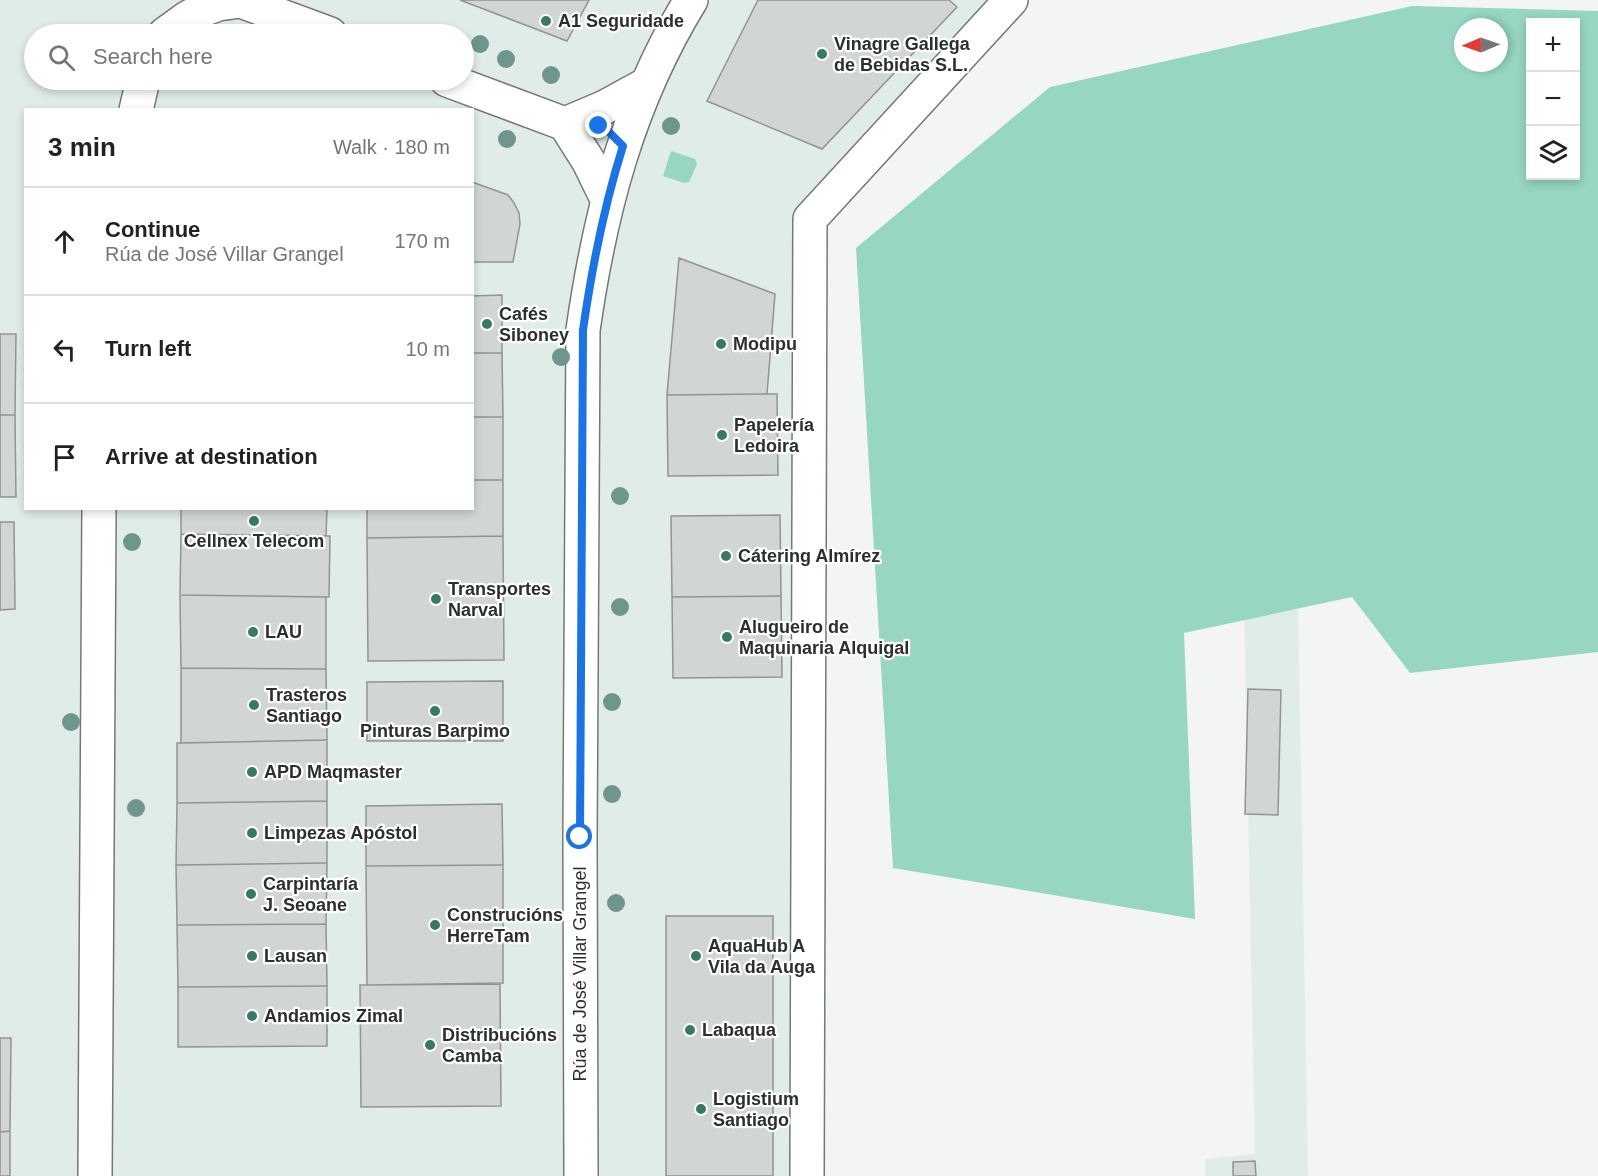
<!DOCTYPE html>
<html lang="en">
<head>
<meta charset="utf-8">
<style>
	:root { --surface:#fff; --page:#f6f6f6; --text:#222; --muted:#767676; --line:#e0e0e0 }
	body { margin:0; font-family:Arial,sans-serif; background:var(--page); color:var(--text) }
	.controls { position:absolute; right:18px; top:18px; display:grid; overflow:hidden; border-radius:0px; box-shadow:0 3px 9px #0003 }
	.controls button { width:54px; height:54px; display:grid; place-items:center; padding:0; border:0; border-bottom:2px solid var(--line); background:var(--surface); color:var(--text); font:30px sans-serif }
	.compass { position:absolute; left:1454px; top:18px; width:54px; height:54px; border-radius:50%; background:var(--surface); box-shadow:0 3px 9px #0003; rotate:268deg }
	.stop { position:absolute; width:18px; height:18px; margin:-14px; border:4px solid #1a73e8; border-radius:50%; background:#fff }
	.stop.end { background:#1a73e8; border-color:#fff; box-shadow:0 2px 6px #0008 }
	.list { margin:0; padding:0; list-style:none }
	h2 { display:flex; justify-content:space-between; align-items:center; height:78px; margin:0; padding:0 24px; font-size:26px }
	h2 small { font-size:20px; font-weight:400; color:var(--muted) }
	.list li { display:grid; grid-template-columns:39px 1fr auto; gap:18px; align-items:center; box-sizing:border-box; height:108px; padding:0 24px; border-top:2px solid var(--line) }
	.list b { display:block; font-size:22px; white-space:nowrap }
	.list p { margin:0; font-size:20px; white-space:nowrap; color:var(--muted) }
	.list em { font-size:20px; font-style:normal; color:var(--muted) }
	.icon { flex:none; width:33px; height:33px; fill:none; stroke:currentColor; stroke-width:2; stroke-linecap:round; stroke-linejoin:round }
	.map { position:relative; flex:none; width:1598px; height:1176px; overflow:hidden }
	.search { position:absolute; background:var(--surface); box-shadow:0 3px 9px #0003; left:24px; top:24px; width:450px; height:66px; display:flex; align-items:center; gap:15px; box-sizing:border-box; padding:0 21px; border-radius:33px; color:var(--muted); font-size:22px }
	.panel { position:absolute; background:var(--surface); box-shadow:0 3px 9px #0003; left:24px; top:108px; width:450px; height:402px; border-radius:0px }
	.map>svg:first-child { display:block }
	.built { fill:#e0ece8; fill-rule:evenodd }
	.green { fill:#96d6c2; fill-rule:evenodd }
	.building { fill:#d1d5d4; stroke:#919493; stroke-width:1.5 }
	.lines { fill:none; stroke-linecap:round; stroke-linejoin:round }
	.minor-casing { stroke:#757877; stroke-width:36 }
	.minor { stroke:#fff; stroke-width:33 }
	.tree { fill:#6e968d }
	.route { stroke:#1a73e8; stroke-width:8 }
	.poi-dot { fill:#387866; stroke:#fff; stroke-width:2 }
	.labels { text-anchor:middle; stroke-width:4.5; stroke-linejoin:round; paint-order:stroke }
	.poi-label { font-size:18px; font-weight:bold; fill:#2d2e2e; stroke:#fff; text-anchor:start }
	.street-label { font-size:18px; fill:#2d2e2e; stroke:#fff }
</style>
</head>
<body>
<div class="map">
<svg width="1598" height="1176" viewBox="0 0 1598 1176">
	<rect width="100%" height="100%" fill="#f2f5f4"/>
	<path class="built" d="M0 0H999L826 182 798 1176H0ZM34 34H464V80H34ZM26 110H472V508H26Z
		M1298 604 1308 1176H1205V1159L1255 1154 1244 608Z"/>
	<path class="green" d="M1412 6 1598 11V652L1410 673 1352 597 1184 633 1195 919 893 868 856 248 1050 87ZM1530 22H1576V176H1530ZM1463 27H1499V63H1463Z
		M671 151 695 159 697 164 689 182 684 183 663 176Z"/>
	<path class="building" d="M460 0H589L567 41Z
		M758 0H949L957 7 822 149 707 101Z
		M472 182 508 195 514 203 519 213 520 224 513 262H472Z
		M679 258 775 294 767 394 667 395Z
		M502 295V353H472V296Z
		M0 334H16L15 415H0Z
		M472 353H502L503 417H472Z
		M767 394H777L778 475 668 476 667 395Z
		M0 415H15L16 497H0Z
		M472 417H503V480H472Z
		M472 480H503V536L367 538V508H472Z
		M181 508H327L326 536 181 534Z
		M780 515 781 596 672 597 671 516Z
		M0 522H14L15 609 0 610Z
		M181 534 330 536 329 597 180 595Z
		M503 536 504 660 368 661 367 538Z
		M180 595 326 597V669L181 668Z
		M781 596 782 677 673 678 672 597Z
		M181 668 326 669 327 740 181 743Z
		M503 681V741H367V682Z
		M1248 689 1281 690 1278 815 1245 814Z
		M327 740V801L177 803V743Z
		M327 801V863L176 865 177 803Z
		M502 804 503 865 366 866V806Z
		M327 863 326 924 177 925 176 865Z
		M503 865V983L367 985 366 866Z
		M666 916H773V1176H666Z
		M326 924 327 986 178 987 177 925Z
		M500 984 501 1106 361 1107 360 985Z
		M327 986V1046L178 1047V987Z
		M0 1038H11L10 1131 0 1132Z
		M10 1131V1176H0V1132Z
		M1255 1161 1256 1176H1233V1162Z"/>
	<g class="lines">
		<defs>
			<path id="minor" d="M165 34 187 18 200 11 218 4 241 1 330 34
				M447 80 565 124 589 162 607 199
				M136 110 143 80
				M565 124 605 107 647 84
				M95 1176 99 508
				M581 1176 580 837 583 330C600 211 628 103 691 0
				M807 1176 810 219 1011 0"/>
		</defs>
		<use href="#minor" class="minor-casing"/>
		<use href="#minor" class="minor"/>
	</g>
	<g class="tree">
		<circle cx="480" cy="44" r="9"/>
		<circle cx="506" cy="59" r="9"/>
		<circle cx="551" cy="75" r="9"/>
		<circle cx="671" cy="126" r="9"/>
		<circle cx="507" cy="139" r="9"/>
		<circle cx="561" cy="357" r="9"/>
		<circle cx="620" cy="496" r="9"/>
		<circle cx="132" cy="542" r="9"/>
		<circle cx="620" cy="607" r="9"/>
		<circle cx="612" cy="702" r="9"/>
		<circle cx="71" cy="722" r="9"/>
		<circle cx="612" cy="794" r="9"/>
		<circle cx="136" cy="808" r="9"/>
		<circle cx="616" cy="903" r="9"/>
	</g>
	<g class="lines">
		<path class="route" d="M580 837 583 330C592 267 604 206 623 146L609 132 599 126"/>
	</g>
	<g class="poi-dot">
		<circle cx="546" cy="21" r="6"/>
		<circle cx="822" cy="54" r="6"/>
		<circle cx="487" cy="324" r="6"/>
		<circle cx="721" cy="344" r="6"/>
		<circle cx="722" cy="435" r="6"/>
		<circle cx="254" cy="521" r="6"/>
		<circle cx="726" cy="556" r="6"/>
		<circle cx="436" cy="599" r="6"/>
		<circle cx="253" cy="632" r="6"/>
		<circle cx="727" cy="637" r="6"/>
		<circle cx="254" cy="705" r="6"/>
		<circle cx="435" cy="711" r="6"/>
		<circle cx="252" cy="772" r="6"/>
		<circle cx="252" cy="833" r="6"/>
		<circle cx="251" cy="894" r="6"/>
		<circle cx="435" cy="925" r="6"/>
		<circle cx="252" cy="956" r="6"/>
		<circle cx="696" cy="956" r="6"/>
		<circle cx="252" cy="1016" r="6"/>
		<circle cx="690" cy="1030" r="6"/>
		<circle cx="430" cy="1045" r="6"/>
		<circle cx="701" cy="1109" r="6"/>
	</g>
	<g class="labels">
		<g class="poi-label">
			<text x="558" y="27">A1 Seguridade</text>
			<text x="834" y="50">Vinagre Gallega<tspan x="834" dy="21">de Bebidas S.L.</tspan></text>
			<text x="499" y="320">Cafés<tspan x="499" dy="21">Siboney</tspan></text>
			<text x="733" y="350">Modipu</text>
			<text x="734" y="431">Papelería<tspan x="734" dy="21">Ledoira</tspan></text>
			<text x="254" y="547" text-anchor="middle">Cellnex Telecom</text>
			<text x="738" y="562">Cátering Almírez</text>
			<text x="448" y="595">Transportes<tspan x="448" dy="21">Narval</tspan></text>
			<text x="739" y="633">Alugueiro de<tspan x="739" dy="21">Maquinaria Alquigal</tspan></text>
			<text x="265" y="638">LAU</text>
			<text x="266" y="701">Trasteros<tspan x="266" dy="21">Santiago</tspan></text>
			<text x="435" y="737" text-anchor="middle">Pinturas Barpimo</text>
			<text x="264" y="778">APD Maqmaster</text>
			<text x="264" y="839">Limpezas Apóstol</text>
			<text x="263" y="890">Carpintaría<tspan x="263" dy="21">J. Seoane</tspan></text>
			<text x="447" y="921">Construcións<tspan x="447" dy="21">HerreTam</tspan></text>
			<text x="708" y="952">AquaHub A<tspan x="708" dy="21">Vila da Auga</tspan></text>
			<text x="264" y="962">Lausan</text>
			<text x="264" y="1022">Andamios Zimal</text>
			<text x="702" y="1036">Labaqua</text>
			<text x="442" y="1041">Distribucións<tspan x="442" dy="21">Camba</tspan></text>
			<text x="713" y="1105">Logistium<tspan x="713" dy="21">Santiago</tspan></text>
		</g>
		<g class="street-label">
			<text transform="translate(580 974) rotate(-90)" y="6">Rúa de José Villar Grangel</text>
		</g>
	</g>
</svg>
<div class="controls">
<button>+</button>
<button>−</button>
<button><svg class="icon" aria-label="layers" viewBox="0 0 24 24"><path d="M12 4l9 5-9 5-9-5zM3 14l9 5 9-5"/></svg></button>
</div>
<svg class="compass" viewBox="-18 -18 36 36"><path d="M0-13l5 13h-10z" fill="#e53935"/><path d="M0 13l5-13h-10z" fill="#767676"/></svg>
<div class="stop" style="left:580px;top:837px"></div>
<div class="stop end" style="left:599px;top:126px"></div>
<div class="search"><svg class="icon" aria-label="search" viewBox="0 0 24 24"><circle cx="10" cy="10" r="6"/><path d="M15 15l6 6"/></svg>Search here</div>
<section class="panel">
<h2>3 min<small>Walk · 180 m</small></h2>
<ul class="list">
<li><svg class="icon" aria-label="ahead" viewBox="0 0 24 24"><path d="M12 20V5M6 11l6-6 6 6"/></svg><div><b>Continue</b><p>Rúa de José Villar Grangel</p></div><em>170 m</em></li>
<li><svg class="icon" aria-label="left" viewBox="0 0 24 24"><path d="M17 20v-9H6M10 6l-5 5 5 5"/></svg><div><b>Turn left</b></div><em>10 m</em></li>
<li><svg class="icon" aria-label="arrive" viewBox="0 0 24 24"><path d="M6 21V4h12l-3 4 3 4H6"/></svg><div><b>Arrive at destination</b></div></li>
</ul>
</section>
</div>
</body>
</html>
